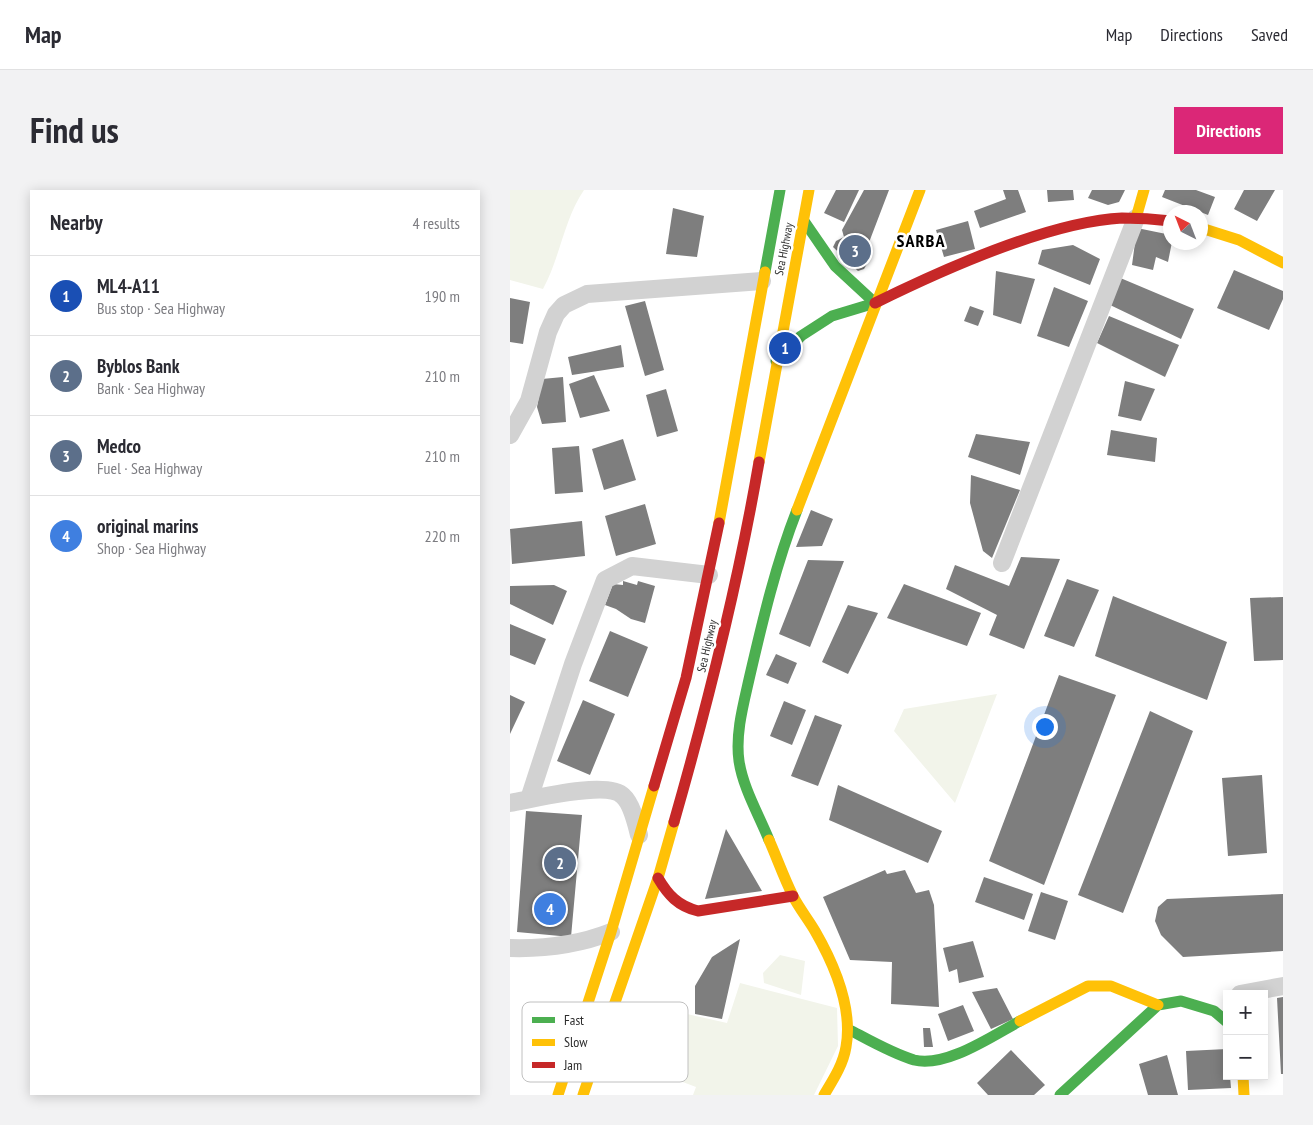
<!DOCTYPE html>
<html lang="en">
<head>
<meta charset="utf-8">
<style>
	:root { --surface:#fff; --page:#f2f2f3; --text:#2b2b33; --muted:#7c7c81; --line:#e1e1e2; --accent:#db2777 }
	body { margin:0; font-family:"PT Sans Narrow",sans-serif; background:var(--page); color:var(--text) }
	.controls { position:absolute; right:15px; bottom:15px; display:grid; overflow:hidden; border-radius:0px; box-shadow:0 2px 12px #0003 }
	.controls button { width:45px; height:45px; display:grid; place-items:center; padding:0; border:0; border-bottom:1px solid var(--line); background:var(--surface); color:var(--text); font:25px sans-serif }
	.compass { position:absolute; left:653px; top:15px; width:45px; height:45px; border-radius:50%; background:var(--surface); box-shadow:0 2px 12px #0003; rotate:318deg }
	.you { position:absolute; left:534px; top:536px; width:18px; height:18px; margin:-12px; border:4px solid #fff; border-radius:50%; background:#1a73e8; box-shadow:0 0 0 8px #1a73e833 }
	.badge { display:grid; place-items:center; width:32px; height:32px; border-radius:50%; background:var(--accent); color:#fff; font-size:16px; font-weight:700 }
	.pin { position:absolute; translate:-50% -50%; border:2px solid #fff; box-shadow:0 1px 5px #0006 }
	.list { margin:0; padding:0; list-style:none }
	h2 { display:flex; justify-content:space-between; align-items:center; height:65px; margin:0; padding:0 20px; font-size:21px }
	h2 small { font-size:16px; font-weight:400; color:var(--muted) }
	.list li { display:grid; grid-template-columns:32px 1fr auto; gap:15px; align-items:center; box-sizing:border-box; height:80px; padding:0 20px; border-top:1px solid var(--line) }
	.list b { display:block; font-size:19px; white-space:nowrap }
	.list p { margin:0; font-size:16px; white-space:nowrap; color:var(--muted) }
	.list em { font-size:16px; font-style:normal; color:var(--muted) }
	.map { position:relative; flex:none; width:773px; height:905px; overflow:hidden; border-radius:0px }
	header { display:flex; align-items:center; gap:30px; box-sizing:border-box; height:70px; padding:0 25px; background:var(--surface); border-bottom:1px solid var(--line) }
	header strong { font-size:24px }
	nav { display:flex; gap:28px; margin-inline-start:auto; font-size:18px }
	.intro { display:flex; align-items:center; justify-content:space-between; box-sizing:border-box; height:120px; padding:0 30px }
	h1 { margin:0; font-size:35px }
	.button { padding:12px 22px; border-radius:0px; background:var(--accent); color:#fff; font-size:18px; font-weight:700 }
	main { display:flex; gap:30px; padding:0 30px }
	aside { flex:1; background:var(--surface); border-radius:0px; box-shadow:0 2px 12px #0003 }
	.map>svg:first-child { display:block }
	.green { fill:#f2f4ea }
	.building { fill:#7e7e7e }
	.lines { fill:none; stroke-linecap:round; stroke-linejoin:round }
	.street { stroke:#d2d2d2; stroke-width:18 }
	.fast { stroke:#4caf50; stroke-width:11 }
	.slow { stroke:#ffc107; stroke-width:11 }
	.jam { stroke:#c62828; stroke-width:11 }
	.labels { text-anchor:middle; stroke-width:5; stroke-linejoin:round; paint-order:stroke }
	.street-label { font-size:12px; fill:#2d2d2d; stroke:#fff }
	.district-label { font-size:18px; font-weight:bold; letter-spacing:1px; fill:#000; stroke:#fff }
	.key { fill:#fff; stroke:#c0c0c0; stroke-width:1 }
	.key-label { font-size:14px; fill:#2d2d2d }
</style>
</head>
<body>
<header>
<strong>Map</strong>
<nav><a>Map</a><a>Directions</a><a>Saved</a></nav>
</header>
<div class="intro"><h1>Find us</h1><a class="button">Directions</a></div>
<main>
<aside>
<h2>Nearby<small>4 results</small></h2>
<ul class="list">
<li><span class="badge" style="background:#1a4fb4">1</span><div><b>ML4-A11</b><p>Bus stop · Sea Highway</p></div><em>190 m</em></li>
<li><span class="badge" style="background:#5c6f8a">2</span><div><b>Byblos Bank</b><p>Bank · Sea Highway</p></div><em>210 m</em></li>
<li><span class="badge" style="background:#5c6f8a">3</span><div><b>Medco</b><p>Fuel · Sea Highway</p></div><em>210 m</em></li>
<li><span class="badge" style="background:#3f7fe0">4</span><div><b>original marins</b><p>Shop · Sea Highway</p></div><em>220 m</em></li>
</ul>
</aside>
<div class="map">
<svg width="773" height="905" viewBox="0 0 773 905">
	<rect width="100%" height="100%" fill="#fff"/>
	<path class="green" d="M0 0H74C54 29 50 68 33 99L0 90Z
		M487 504 445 613 384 541 394 519Z
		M270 765 295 771 291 805 254 793 253 783Z
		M230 793 327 818 328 856 304 905H183L186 897 109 868 128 813 217 833Z"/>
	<path class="building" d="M326 0H349L334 32 314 23Z
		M354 0H379L358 55V72L354 79 348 81 323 57 326 51 334 47 332 40Z
		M493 0H508L516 22 470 38 464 21 496 9Z
		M537 0H563L564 10 538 12Z
		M582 0H615L609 12 598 15 578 8Z
		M655 0H686L705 7 698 25 652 7Z
		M734 0H765L747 31 724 19Z
		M163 18 194 26 187 67 156 64Z
		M458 31 465 59 434 67 426 40Z
		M627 38 661 45 662 52 658 72 646 67 643 80 622 75Z
		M563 55 590 69 580 95 528 74 532 60Z
		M724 80 773 101V109L759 140 707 118Z
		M486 81 525 89 511 134 483 125Z
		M608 87 684 119 671 149 598 114Z
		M544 97 578 111 559 157 527 146Z
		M0 108 20 112 13 154 0 152Z
		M135 111 154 180 135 186 115 116Z
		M460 116 474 121 468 136 454 131Z
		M599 126 669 155 655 187 587 153Z
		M111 155 114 177 62 185 58 167Z
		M84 185 100 221 70 228 59 194Z
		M53 187 56 232 32 234 27 217 32 189Z
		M615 191 645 199 631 231 608 226Z
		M156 199 168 241 147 247 136 205Z
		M601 240 647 248 645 272 597 265Z
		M466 244 520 252 510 285 458 267Z
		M113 249 126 290 94 300 82 259Z
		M69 256 73 302 45 304 42 258Z
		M461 285 510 300 482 368 473 361 460 313Z
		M135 314 146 354 106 366 95 326Z
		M301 320 323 329 312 356 286 357Z
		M72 331 75 366 2 374 0 339Z
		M511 367 550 369 514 459 479 445 487 425 436 399 445 375 499 396Z
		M298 370 334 371 300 457 269 444Z
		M557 389 589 400 564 457 534 446Z
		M113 391 127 395 128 391 145 396 135 433 121 429 106 419 95 415 103 394 113 395Z
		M394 394 471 423 457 456 377 428Z
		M44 395 57 401 43 435 0 414V396Z
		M603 406 717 452 697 510 585 466Z
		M773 407V470L744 471 740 408Z
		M338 415 368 423 338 484 312 472Z
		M0 434 36 449 25 475 0 465Z
		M100 441 138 457 118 507 79 491Z
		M266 464 287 473 278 494 256 485Z
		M549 485 606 505 534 695 479 671Z
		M0 505 15 512 0 544Z
		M73 510 105 524 80 585 47 571Z
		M274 511 296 520 282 555 260 546Z
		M640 521 683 541 613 723 568 705Z
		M305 525 332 535 308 596 281 586Z
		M752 585 757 663 718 666 712 588Z
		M328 595 432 641 418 673 319 630Z
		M16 621 72 625 61 747 7 742Z
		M216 639 252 701 195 709Z
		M375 680 377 684 395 680 406 703 419 700 424 715 429 817 381 814 382 772 340 770 313 707Z
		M474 687 523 704 514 730 465 712Z
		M531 702 558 711 545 750 518 741Z
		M773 704V761L673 767 651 745 645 731 648 717 657 709Z
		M230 749 212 829 185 824V796L202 767Z
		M463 751 474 787 449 793 447 779 439 782 433 758Z
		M487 798 503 829 481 839 462 802Z
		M773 807V884H771L767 808Z
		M453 815 464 841 438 851 428 824Z
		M413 838H420L423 857H414Z
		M717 859V886H720L721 898 678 900 676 861Z
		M501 860 535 895 524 905H478L467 893Z
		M657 865 668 905H638L629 874Z"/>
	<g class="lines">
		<path class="street" d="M0 245 19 211 38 142 46 124 54 115 77 104 252 91
			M492 373 626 28
			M19 609 63 474 95 390 122 376 199 385
			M0 613C23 609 98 590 113 606 122 614 126 633 129 645
			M0 758C36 759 68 755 101 742
			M730 804 773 796"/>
		<path class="fast" d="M294 31 325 76 365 113
			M255 82 270 0
			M266 171 291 146 322 126 365 113
			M259 650C249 625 233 598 229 571 225 543 234 512 240 485 253 429 266 374 287 320
			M338 839C359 850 381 863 404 870 436 878 482 846 510 831
			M550 905 648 815 671 811 704 821 717 832"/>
		<path class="slow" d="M626 28 634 0
			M691 38 729 50 773 73
			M249 272 299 0
			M287 320 410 0
			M209 333 255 82
			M259 650C267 668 274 688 283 706 289 718 298 729 305 741 324 774 343 818 336 857 333 875 323 890 314 905
			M510 831 578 796H601L648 815
			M733 886 734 905
			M48 905 101 742 144 596
			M73 905 148 688 164 632"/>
		<path class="jam" d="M365 113C432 80 537 32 612 28 628 28 645 29 661 31
			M144 596 176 488 209 333
			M164 632C198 513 228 394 249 272
			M148 688C158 705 168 716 188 721L283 706"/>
	</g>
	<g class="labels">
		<g class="street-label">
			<text transform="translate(274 59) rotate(-79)" y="4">Sea Highway</text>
			<text transform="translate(197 456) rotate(-77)" y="4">Sea Highway</text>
		</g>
		<g class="district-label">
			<text x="411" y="57">SARBA</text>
		</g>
	</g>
	<rect x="12" y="812" width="166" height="80" rx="8" class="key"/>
	<rect x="22" y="827" width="23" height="6" fill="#4caf50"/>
	<rect x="22" y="849" width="23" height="7" fill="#ffc107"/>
	<rect x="22" y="872" width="23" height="6" fill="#c62828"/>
	<g class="key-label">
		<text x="54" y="835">Fast</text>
		<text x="54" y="857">Slow</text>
		<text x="54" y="880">Jam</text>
	</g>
</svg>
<div class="controls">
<button>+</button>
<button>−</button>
</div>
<svg class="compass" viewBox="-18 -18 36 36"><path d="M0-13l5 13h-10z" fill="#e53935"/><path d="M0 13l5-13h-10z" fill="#7c7c81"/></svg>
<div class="you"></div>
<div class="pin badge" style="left:275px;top:158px;background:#1a4fb4">1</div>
<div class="pin badge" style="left:50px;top:673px;background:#5c6f8a">2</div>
<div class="pin badge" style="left:345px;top:61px;background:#5c6f8a">3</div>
<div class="pin badge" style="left:40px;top:719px;background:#3f7fe0">4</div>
</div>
</main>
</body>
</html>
